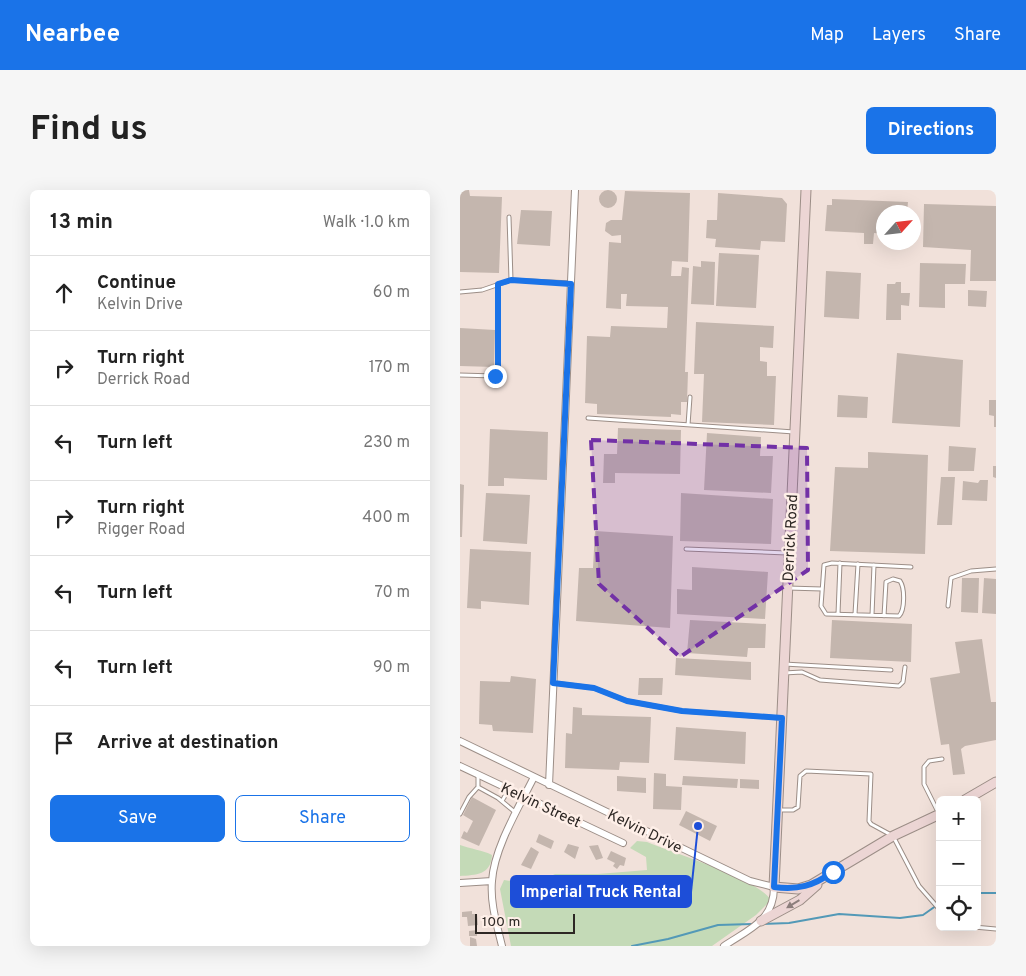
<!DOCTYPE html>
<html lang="en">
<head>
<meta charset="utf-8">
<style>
	:root { --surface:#fff; --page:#f6f6f6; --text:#222; --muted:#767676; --line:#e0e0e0; --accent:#1a73e8 }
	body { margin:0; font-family:Overpass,sans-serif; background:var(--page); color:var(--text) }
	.controls { position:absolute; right:15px; bottom:15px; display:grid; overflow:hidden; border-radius:8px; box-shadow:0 5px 20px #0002 }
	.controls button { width:45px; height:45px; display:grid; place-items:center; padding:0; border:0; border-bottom:1px solid var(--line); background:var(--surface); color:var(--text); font:25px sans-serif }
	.compass { position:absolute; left:416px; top:15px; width:45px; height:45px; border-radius:50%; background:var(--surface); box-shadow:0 5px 20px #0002; rotate:63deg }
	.scale { position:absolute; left:15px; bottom:12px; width:100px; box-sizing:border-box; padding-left:5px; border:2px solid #2d2724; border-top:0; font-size:14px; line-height:18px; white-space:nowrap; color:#2d2724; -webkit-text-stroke:4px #feefe8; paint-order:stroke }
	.stop { position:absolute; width:15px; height:15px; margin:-11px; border:4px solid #1a73e8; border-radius:50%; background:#fff }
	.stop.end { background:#1a73e8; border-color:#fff; box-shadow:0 1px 5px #0008 }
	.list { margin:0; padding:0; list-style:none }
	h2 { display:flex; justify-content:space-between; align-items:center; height:65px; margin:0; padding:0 20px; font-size:21px }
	h2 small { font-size:16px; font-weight:400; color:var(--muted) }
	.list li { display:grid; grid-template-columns:32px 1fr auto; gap:15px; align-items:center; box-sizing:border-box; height:75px; padding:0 20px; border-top:1px solid var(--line) }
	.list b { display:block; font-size:19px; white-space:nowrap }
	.list p { margin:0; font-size:16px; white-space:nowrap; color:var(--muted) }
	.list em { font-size:16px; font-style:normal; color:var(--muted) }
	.actions { display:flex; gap:10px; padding:15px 20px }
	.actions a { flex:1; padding:11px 0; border:1px solid var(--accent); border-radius:8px; text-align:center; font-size:18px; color:var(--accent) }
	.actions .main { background:var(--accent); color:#fff }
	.icon { flex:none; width:28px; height:28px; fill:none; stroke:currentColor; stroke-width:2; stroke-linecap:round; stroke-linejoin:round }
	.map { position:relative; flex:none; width:536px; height:756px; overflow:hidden; border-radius:8px }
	header { display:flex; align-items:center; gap:30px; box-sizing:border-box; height:70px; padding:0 25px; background:var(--accent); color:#fff }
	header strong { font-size:24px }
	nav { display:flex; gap:28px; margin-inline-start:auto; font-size:18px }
	.intro { display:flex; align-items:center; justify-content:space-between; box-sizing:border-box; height:120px; padding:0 30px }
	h1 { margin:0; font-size:35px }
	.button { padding:12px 22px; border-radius:8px; background:var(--accent); color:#fff; font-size:18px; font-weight:700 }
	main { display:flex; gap:30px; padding:0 30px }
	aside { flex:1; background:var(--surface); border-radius:8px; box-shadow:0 5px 20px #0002 }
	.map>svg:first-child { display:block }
	.green { fill:#c4dab7 }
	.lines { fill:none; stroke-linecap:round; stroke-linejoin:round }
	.stream { stroke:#5399b7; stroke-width:2 }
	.building { fill:#c4b6ae }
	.lane-casing { stroke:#9c8e87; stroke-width:5 }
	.street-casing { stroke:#9c8e87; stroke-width:8 }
	.secondary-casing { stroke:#9c8e87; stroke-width:11 }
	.lane { stroke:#fff; stroke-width:3 }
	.street { stroke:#fff; stroke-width:6 }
	.secondary { stroke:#ecd5d4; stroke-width:9 }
	.oneway { fill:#8c7e7c }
	.route { stroke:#1a73e8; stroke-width:6 }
	.marked { fill:#7231a6; fill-opacity:0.2; stroke:#7231a6; stroke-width:4; stroke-dasharray:10 6; stroke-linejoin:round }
	.labels { text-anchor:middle; stroke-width:5; stroke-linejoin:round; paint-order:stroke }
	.street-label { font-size:15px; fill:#2d2724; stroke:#feefe8 }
	.leader { fill:none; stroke:#1d4ed8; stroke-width:2 }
	.callout-dot { fill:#1d4ed8; stroke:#feefe8; stroke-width:2 }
	.callout { fill:#1d4ed8; stroke:#1d4ed8; stroke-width:2 }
	.callout-label { font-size:16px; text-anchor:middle; font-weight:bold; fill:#fff }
</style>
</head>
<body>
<header>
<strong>Nearbee</strong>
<nav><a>Map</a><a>Layers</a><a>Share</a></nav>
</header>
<div class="intro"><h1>Find us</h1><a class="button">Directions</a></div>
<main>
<aside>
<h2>13 min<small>Walk · 1.0 km</small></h2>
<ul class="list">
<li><svg class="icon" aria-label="ahead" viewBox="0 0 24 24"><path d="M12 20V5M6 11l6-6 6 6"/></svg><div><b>Continue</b><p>Kelvin Drive</p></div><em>60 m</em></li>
<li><svg class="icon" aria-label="right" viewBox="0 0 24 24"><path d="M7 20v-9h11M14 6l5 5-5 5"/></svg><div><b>Turn right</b><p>Derrick Road</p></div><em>170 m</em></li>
<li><svg class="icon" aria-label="left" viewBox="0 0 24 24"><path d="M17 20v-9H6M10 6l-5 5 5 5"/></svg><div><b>Turn left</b></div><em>230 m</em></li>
<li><svg class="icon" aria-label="right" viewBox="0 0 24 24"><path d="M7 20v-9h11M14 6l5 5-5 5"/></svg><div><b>Turn right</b><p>Rigger Road</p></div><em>400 m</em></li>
<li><svg class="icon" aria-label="left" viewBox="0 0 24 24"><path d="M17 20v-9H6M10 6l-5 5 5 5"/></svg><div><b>Turn left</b></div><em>70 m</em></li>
<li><svg class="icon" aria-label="left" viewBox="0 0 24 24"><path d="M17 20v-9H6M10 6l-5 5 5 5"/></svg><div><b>Turn left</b></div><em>90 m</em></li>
<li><svg class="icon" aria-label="arrive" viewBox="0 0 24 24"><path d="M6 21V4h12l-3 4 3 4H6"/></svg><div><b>Arrive at destination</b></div></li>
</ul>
<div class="actions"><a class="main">Save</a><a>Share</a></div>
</aside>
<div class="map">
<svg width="536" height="756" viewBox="0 0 536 756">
	<rect width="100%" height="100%" fill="#f1e1da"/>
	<path class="green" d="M177 651 187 652C214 663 298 689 311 710L296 725 252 756H51L40 699 44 690 57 692 87 688 95 684H138L187 680 186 667 170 658Z
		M0 655C10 659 23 660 32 665 31 685 16 685 0 686Z"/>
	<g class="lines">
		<path class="stream" d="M517 703H536
			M302 734 329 733 379 724 440 728 463 725 480 713
			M172 756 208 749 258 735 292 734"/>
	</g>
	<path class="building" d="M139 9a9 9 0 1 1 18 0a9 9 0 1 1-18 0Z
		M0 0H9L10 6 42 7 39 83 0 82Z
		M165 1 230 3 228 72 212 71 211 86H221L222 77 229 78 225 182H228L227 212H221V225L211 224V227L137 224V214L125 213 127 146 150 147 151 136 207 138 208 117 166 116 167 104H161V119L146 118 149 52 161 53V45L152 46 145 41 146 33 151 30H162Z
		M258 3 322 8 327 14 325 52 301 51 300 60 255 57 256 49 246 48 247 30H257Z
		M372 9 448 12 447 22H423V44L414 43 413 54H404V43L365 41 367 15H372Z
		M464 14 536 16V91H510L511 60 463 57Z
		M61 20 92 21 90 56 57 54Z
		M259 63 299 65 296 118 256 116Z
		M241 71 255 72 254 115 231 114 233 76 241 77Z
		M460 73 506 74 505 94H485V118L459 117Z
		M366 81 401 83 399 129 364 127Z
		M436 92H441V103H450L449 116 441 115V130H426L427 94H435Z
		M508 100 527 101 526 117 508 116Z
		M236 132 314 136 313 158 300 157V171L307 172V186H316L314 235 242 232 244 184H234Z
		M0 138 35 140 34 177 0 176Z
		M437 163 503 170 500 237 432 233Z
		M378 205 408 207 407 228 377 227Z
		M529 210H536V237H534V226L529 225Z
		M158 238 221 240 220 284 155 283V293H143L144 264H157Z
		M30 239 88 242 87 290 44 288V296H28Z
		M247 243 301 247 300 266H313L311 303 244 300Z
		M489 256 516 258 514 281H488Z
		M408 262 468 265 465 364 370 361 375 277 408 278Z
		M533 276H536V288L533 287Z
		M481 287H495L492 335H477Z
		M520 290H528L527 311 502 310 503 291 518 293Z
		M0 294 4 295 2 347H0Z
		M26 303 70 305 67 354 23 351Z
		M221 303 313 309 311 354 220 351Z
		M135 341 213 346 210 438 116 431 119 378H133Z
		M10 359 71 362 69 415 21 411V419L7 418Z
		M232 377 308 382 305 429 217 424V399L232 400Z
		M502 388H519L518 423 501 422Z
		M524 388 536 389V424L522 423Z
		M230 430 306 434 305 458H288L287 467 227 463Z
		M372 430 452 434 451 472 370 468Z
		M522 449 531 512H536V550L505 556 501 559 505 584 493 585 489 554 481 555 470 488 500 483 495 452Z
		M216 468 291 472V490L215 485Z
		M51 486 76 489 73 543 33 541 32 535 19 534 20 491 50 492Z
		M179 488H203L202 505H178Z
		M113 517 122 518V525L191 527 189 573 160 572 159 580 105 578 106 543 112 544Z
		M216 537 286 542 285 574 214 570Z
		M194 583 206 584V596L222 597 221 620 193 619Z
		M157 586 186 588V603L157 601Z
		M223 586 278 589 277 598 222 595Z
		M280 589 299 590V599L280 598Z
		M12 607 36 620 19 656 1 648 4 641 7 643 13 631 3 625Z
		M226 621 257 636 250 651 219 635Z
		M79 644 94 651 91 659 76 652Z
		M108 654 119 657 115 669 104 662Z
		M138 655 143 668 136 670 129 656Z
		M71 657 79 662 71 679 61 675Z
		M151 661 166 668 164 676 160 675 157 679 153 676 155 673 147 669Z
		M12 721V724H17L18 735 8 736 7 727H2V722Z
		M17 740V746H9V741Z
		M10 747 16 749 17 756H10Z"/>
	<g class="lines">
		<defs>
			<path id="lane" d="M49 27 51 90
				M0 102 22 100 51 90 111 93
				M0 185 35 186 38 184V94
				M128 228 334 242
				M228 235 230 207
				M226 359 327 363
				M328 398 362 399
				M488 416 491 388 511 381 536 379
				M378 424 380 373
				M395 424 398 374
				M412 425 414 375
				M424 426 426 392 433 389 440 391C445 398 445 420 439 426L366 424 361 416 364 375 372 373 451 377
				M324 474 431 480
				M324 483 342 482 360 490 439 496 443 492 445 477
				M94 493 134 498 167 511 222 521 321 528
				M18 597 38 608 56 623
				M42 611 49 599
				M320 620H333L338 617 340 586 346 581 411 584 409 631 411 634 433 646 459 696 480 720
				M0 624 9 607 18 597V585
				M479 624 464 594V577L469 571 482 569
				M514 737 536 739"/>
			<path id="street" d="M0 551 290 691 314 697C314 731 289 739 264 756
				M0 576 163 653
				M89 595 115 0
				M0 693 32 691
				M42 756C37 735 30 713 32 691 34 658 59 617 74 587"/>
			<path id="secondary" d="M346 0 314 697 338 699 351 695 433 646 480 624
				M505 610 536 592
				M301 731 340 710 357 695"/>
		</defs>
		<use href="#lane" class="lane-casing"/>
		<use href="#street" class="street-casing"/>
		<use href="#secondary" class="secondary-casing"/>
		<use href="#lane" class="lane"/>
		<use href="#street" class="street"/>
		<use href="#secondary" class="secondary"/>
	</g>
	<defs><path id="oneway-solid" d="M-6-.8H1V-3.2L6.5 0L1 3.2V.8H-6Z" transform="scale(1.25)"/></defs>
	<use class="oneway" href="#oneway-solid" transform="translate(333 714) rotate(149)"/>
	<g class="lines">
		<path class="route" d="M35 186 38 179V94L51 90 111 94 93 493 134 498 167 511 222 521 322 528 314 697C338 700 353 696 373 682"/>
	</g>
	<path class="marked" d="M131 250 347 258 348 380 220 467 139 394Z"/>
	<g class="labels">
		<g class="street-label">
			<text transform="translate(330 348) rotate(-87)" y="5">Derrick Road</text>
			<text transform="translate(81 615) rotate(25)" y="5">Kelvin Street</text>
			<text transform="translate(185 641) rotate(26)" y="5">Kelvin Drive</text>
		</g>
	</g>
	<path class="leader" d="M238 636L231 702"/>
	<circle class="callout-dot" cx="238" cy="636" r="5"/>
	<rect class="callout" x="51" y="686" width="180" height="31" rx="5"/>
	<g class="callout-label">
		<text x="141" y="707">Imperial Truck Rental</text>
	</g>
</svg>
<div class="controls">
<button>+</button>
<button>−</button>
<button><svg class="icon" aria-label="locate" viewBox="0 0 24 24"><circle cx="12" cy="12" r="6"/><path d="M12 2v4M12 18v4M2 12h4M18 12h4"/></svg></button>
</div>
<svg class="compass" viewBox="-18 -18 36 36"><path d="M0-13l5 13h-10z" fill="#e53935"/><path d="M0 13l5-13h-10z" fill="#767676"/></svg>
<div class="scale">100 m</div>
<div class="stop" style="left:373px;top:682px"></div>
<div class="stop end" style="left:35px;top:186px"></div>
</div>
</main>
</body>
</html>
